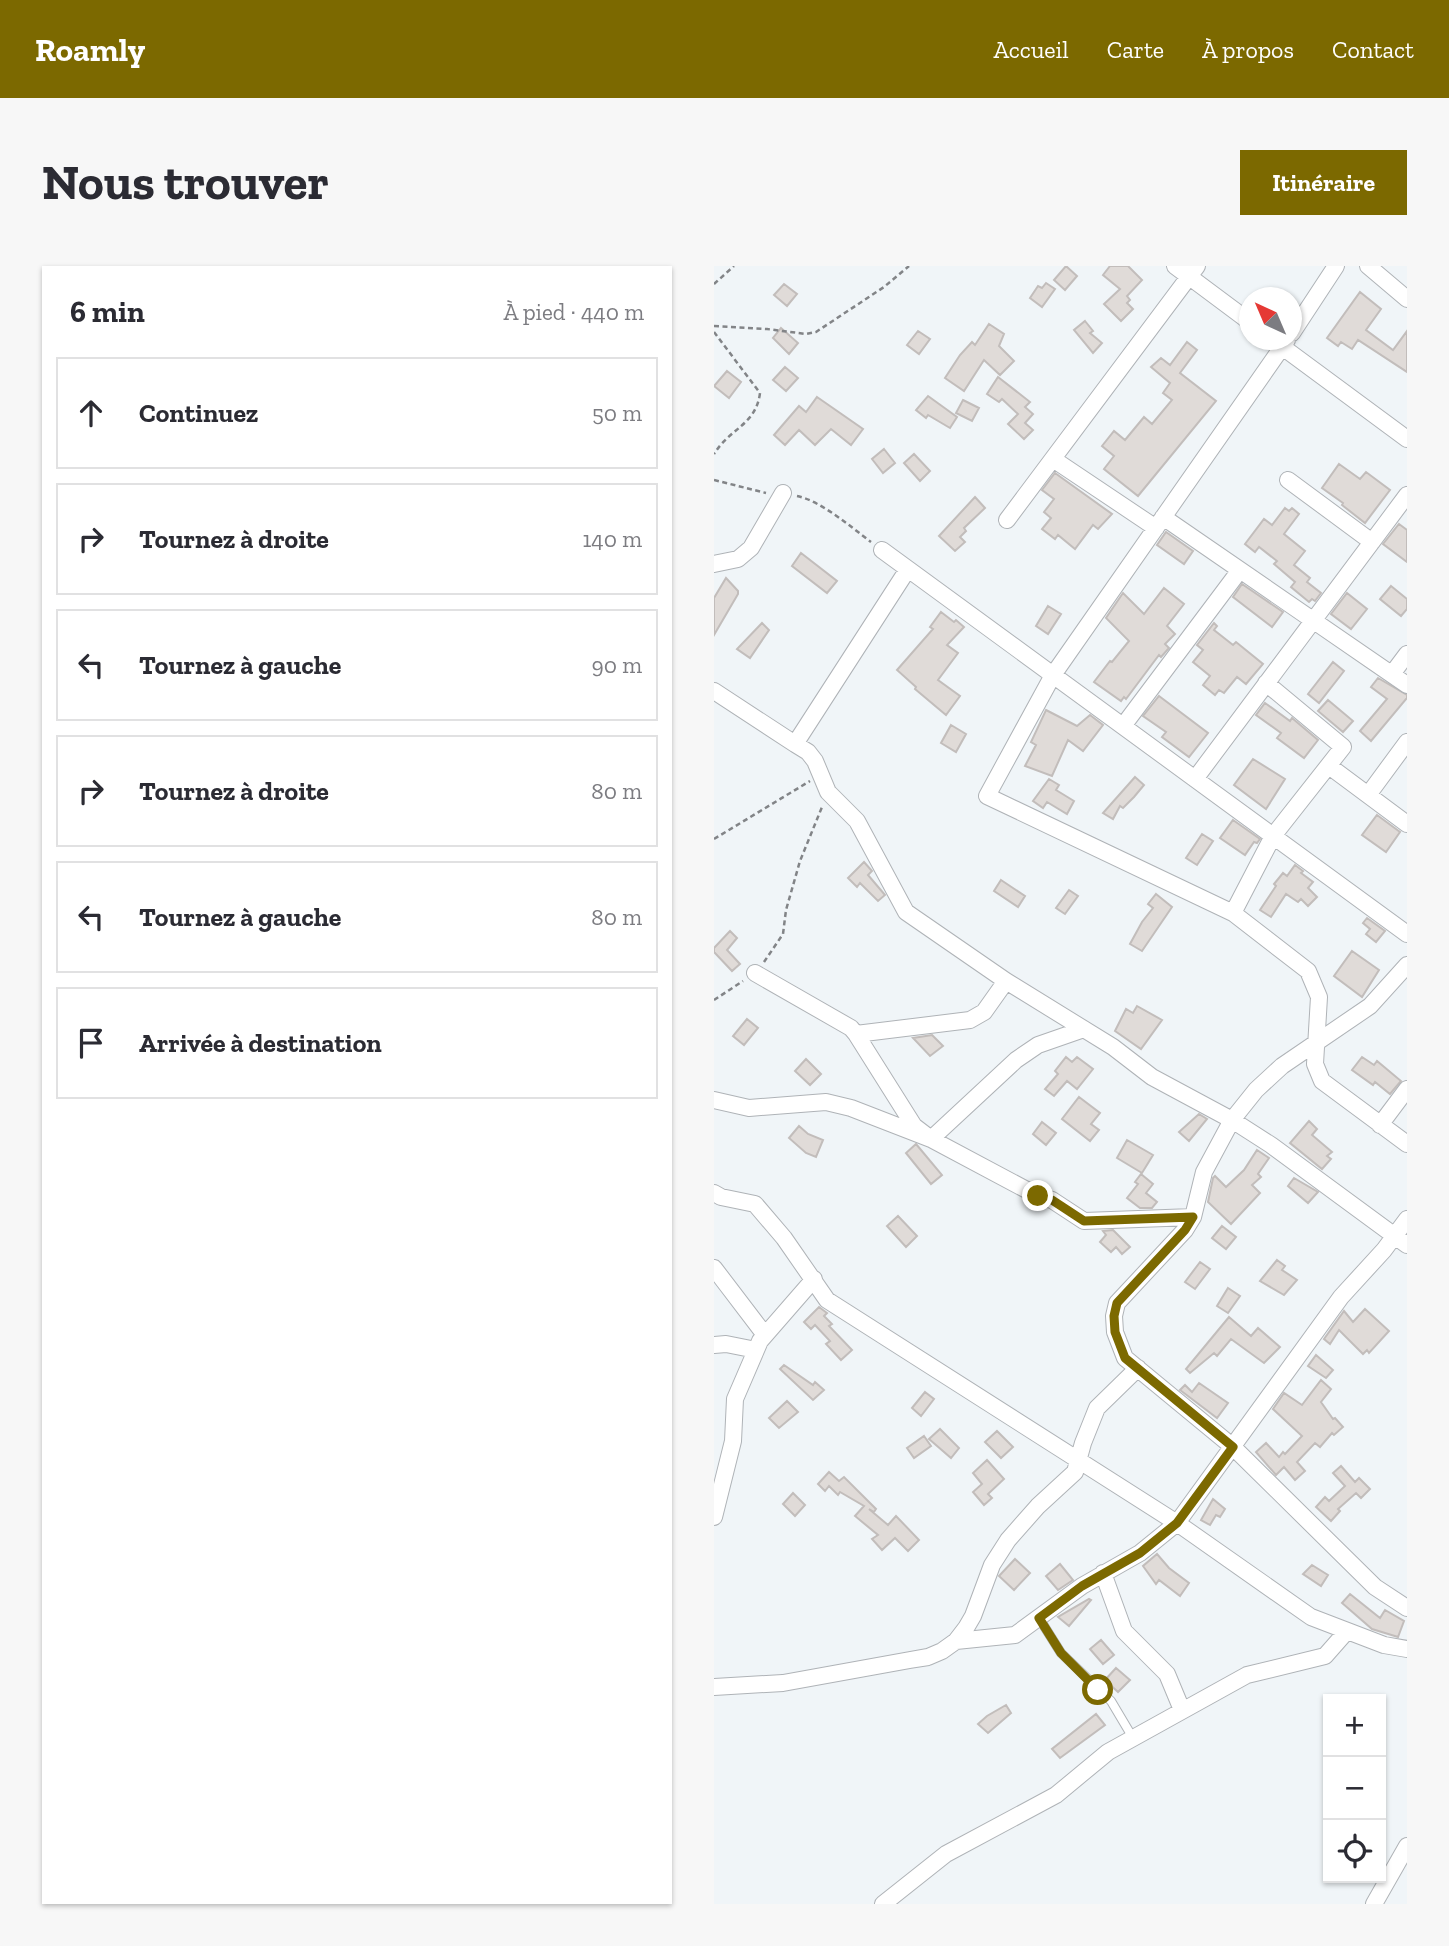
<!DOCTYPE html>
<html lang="fr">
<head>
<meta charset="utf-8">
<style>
	:root { --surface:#fff; --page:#f7f7f7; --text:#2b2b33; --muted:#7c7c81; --line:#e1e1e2; --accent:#7c6900 }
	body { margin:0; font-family:"Zilla Slab",serif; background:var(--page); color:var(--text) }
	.controls { position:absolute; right:21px; bottom:21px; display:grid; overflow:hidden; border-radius:0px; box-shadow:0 2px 5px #0004 }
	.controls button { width:63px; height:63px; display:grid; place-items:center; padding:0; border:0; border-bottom:2px solid var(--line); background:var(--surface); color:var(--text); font:35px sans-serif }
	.compass { position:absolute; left:525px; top:21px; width:63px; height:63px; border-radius:50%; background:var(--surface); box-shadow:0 2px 5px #0004; rotate:316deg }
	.stop { position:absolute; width:21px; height:21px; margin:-16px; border:5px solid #7c6900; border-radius:50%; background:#fff }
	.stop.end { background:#7c6900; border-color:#fff; box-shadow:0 2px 7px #0008 }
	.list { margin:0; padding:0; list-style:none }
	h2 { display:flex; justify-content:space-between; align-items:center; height:91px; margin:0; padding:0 28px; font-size:30px }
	h2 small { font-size:23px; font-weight:400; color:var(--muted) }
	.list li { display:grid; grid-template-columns:46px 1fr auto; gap:21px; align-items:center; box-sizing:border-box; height:112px; margin:0 14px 14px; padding:0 14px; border:2px solid var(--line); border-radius:0px }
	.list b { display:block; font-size:26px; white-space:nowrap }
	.list em { font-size:23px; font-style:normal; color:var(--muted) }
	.icon { flex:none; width:38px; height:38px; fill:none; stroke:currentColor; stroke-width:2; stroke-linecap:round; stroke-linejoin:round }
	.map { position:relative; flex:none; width:693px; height:1638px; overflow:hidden; border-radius:0px }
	header { display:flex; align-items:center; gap:42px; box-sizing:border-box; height:98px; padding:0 35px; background:var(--accent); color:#fff }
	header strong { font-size:33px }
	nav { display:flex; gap:38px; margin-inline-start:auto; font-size:24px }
	.intro { display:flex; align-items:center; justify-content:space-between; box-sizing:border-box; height:168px; padding:0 42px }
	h1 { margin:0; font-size:49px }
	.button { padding:18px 32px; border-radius:0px; background:var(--accent); color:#fff; font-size:24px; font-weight:700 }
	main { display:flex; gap:42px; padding:0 42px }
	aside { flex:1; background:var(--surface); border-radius:0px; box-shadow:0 2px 5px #0004 }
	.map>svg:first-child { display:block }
	.building { fill:#e0dbd8; stroke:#c2bdbb; stroke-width:2 }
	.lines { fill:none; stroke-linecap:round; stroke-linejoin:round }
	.service-casing { stroke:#afb3b7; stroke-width:10 }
	.minor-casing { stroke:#afb3b7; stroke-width:18 }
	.path { stroke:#828487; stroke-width:2.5; stroke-dasharray:5 3.5; stroke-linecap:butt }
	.service { stroke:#fff; stroke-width:8 }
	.minor { stroke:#fff; stroke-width:16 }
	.route { stroke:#7c6900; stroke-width:9 }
</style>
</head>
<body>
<header>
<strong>Roamly</strong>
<nav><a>Accueil</a><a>Carte</a><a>À propos</a><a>Contact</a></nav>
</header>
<div class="intro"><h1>Nous trouver</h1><a class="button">Itinéraire</a></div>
<main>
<aside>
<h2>6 min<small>À pied · 440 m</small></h2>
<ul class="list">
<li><svg class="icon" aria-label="ahead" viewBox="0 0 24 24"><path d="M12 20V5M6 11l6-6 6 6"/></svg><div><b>Continuez</b></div><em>50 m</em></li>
<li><svg class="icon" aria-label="right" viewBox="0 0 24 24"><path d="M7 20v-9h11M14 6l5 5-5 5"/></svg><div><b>Tournez à droite</b></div><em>140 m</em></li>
<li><svg class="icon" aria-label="left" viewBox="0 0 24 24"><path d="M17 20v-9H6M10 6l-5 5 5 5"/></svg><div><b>Tournez à gauche</b></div><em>90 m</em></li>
<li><svg class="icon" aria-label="right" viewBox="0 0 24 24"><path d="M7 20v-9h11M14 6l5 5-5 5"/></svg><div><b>Tournez à droite</b></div><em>80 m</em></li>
<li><svg class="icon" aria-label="left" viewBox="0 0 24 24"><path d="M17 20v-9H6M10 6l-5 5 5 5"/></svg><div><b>Tournez à gauche</b></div><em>80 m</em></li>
<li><svg class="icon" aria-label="arrive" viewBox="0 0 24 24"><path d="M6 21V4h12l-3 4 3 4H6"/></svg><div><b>Arrivée à destination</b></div></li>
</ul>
</aside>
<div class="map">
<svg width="693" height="1638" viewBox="0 0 693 1638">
	<rect width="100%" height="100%" fill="#f0f5f8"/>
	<path class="building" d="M352 0 363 10 351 24 340 14Z
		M396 0H414L428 14 413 30 416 34 413 37 419 43 407 55 390 38 406 23 389 9Z
		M332 17 341 23 328 41 316 32 324 20 328 22Z
		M70 18 83 28 73 40 60 29Z
		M646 26 667 43 652 64 679 84 693 65V106L644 74 638 83 627 76 624 80 613 72Z
		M371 55 379 65 376 67 388 77 379 87 360 64Z
		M275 58 290 68 285 80 300 95 286 109 270 94 250 125 231 112 246 89 258 76 261 79Z
		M67 62 84 77 75 88 59 72Z
		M204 65 216 73 205 88 193 79Z
		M473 76 483 84 466 107 502 135 424 230 390 203 400 190 388 180 400 165 411 174 430 151 438 158 458 134 449 127 456 117 437 101 447 92 456 99Z
		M71 101 84 112 72 125 59 114Z
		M13 105 27 116 15 132 0 120Z
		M284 111 316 136 311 141 319 148 311 157 319 164 310 173 294 158 304 148 288 133 285 136 273 128Z
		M214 130 243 151 236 162 214 149 212 152 202 144Z
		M103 131 149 163 137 179 117 163 101 179 85 164 71 179 60 169 85 140 92 146Z
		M249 134 265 142 258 155 242 147Z
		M170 183 181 197 169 207 158 193Z
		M200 188 216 205 206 215 190 197Z
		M625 198 646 213 652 206 676 224 651 257 628 239 629 237 608 222Z
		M341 207 398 248 384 263 379 259 361 283 344 269 341 273 328 263 337 252 330 246 340 233 328 224Z
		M261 231 271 242 250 262 252 265 246 271 251 276 241 285 225 270Z
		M571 242 575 245 578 242 585 248 570 268 591 285 580 299 596 312 593 316 607 327 601 335 598 333 595 336 577 321 581 316 560 298 563 295 545 281 541 286 531 278 550 253 558 259Z
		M685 258 693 264V296L669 278Z
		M452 266 479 285 470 298 443 279Z
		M87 287 123 315 113 327 78 300Z
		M12 312 24 325V328L0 369V332Z
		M528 318 569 346 558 361 519 331Z
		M677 320 693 333V343L687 350 666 333Z
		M450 322 470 338 453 360 461 368 451 378 455 382 447 391 445 389 412 433 410 431 407 435 380 416 396 395 398 396 415 375 392 352 409 327 430 348Z
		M633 327 653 343 637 363 617 348Z
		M334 340 347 348 334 368 322 360Z
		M227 346 240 356 242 354 250 361 233 379 244 387 224 414 246 430 232 449 201 423 202 421 183 404 219 363 216 361Z
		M48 357 55 364 36 392 23 383Z
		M500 357 503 360 500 364 519 379 522 376 549 398 532 418 523 411 510 427 505 424 501 429 489 419 496 410 479 396 489 384 483 379Z
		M619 396 630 405 605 437 594 428Z
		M664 412 693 429V432L657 475 646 465 673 433 657 421Z
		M445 430 494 467 475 491 448 471 452 466 429 450Z
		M614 434 639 455 629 466 604 445Z
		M551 437 576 455 578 452 604 474 590 492 563 472 567 467 542 449Z
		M332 444 363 460 376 449 389 459 369 485 354 474 338 510 311 500 322 479 317 476Z
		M237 459 252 468 242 486 227 477Z
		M539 493 571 513 552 543 520 519Z
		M421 511 430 519 420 531 409 542 406 540 399 553 389 547Z
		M335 513 345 519 342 524 360 535 353 548 333 536 329 542 319 535Z
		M663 549 686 566 672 586 648 569Z
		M519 554 546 573 543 577 540 576 531 589 506 572Z
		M488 568 499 575 483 599 472 592Z
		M150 596 158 605 154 609 171 629 164 635 146 617 143 621 134 612Z
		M581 599 589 605 587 607 599 616 594 622 603 631 594 640 587 633 584 636 572 628 557 651 546 644 562 620 560 618 569 607 573 610Z
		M287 614 311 630 304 641 280 625Z
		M355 624 364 630 351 648 342 642Z
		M442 628 458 641 428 685 416 678 428 656 439 642 434 638Z
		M653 652 671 665 662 676 652 668 656 663 649 657Z
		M16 665 23 672 13 684 26 698 18 705 0 686V682Z
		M638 685 665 704 648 731 620 710Z
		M423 740 448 754 427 783 401 765 412 743 419 747Z
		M33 753 44 762 30 779 19 770Z
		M218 769 229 780 216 790 199 772Z
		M352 791 358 796 363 791 379 803 363 823 353 815 340 830 331 823 344 808 341 805Z
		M648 791 660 799 663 795 687 815 676 828 661 816 659 819 638 804Z
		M92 793 107 808 96 819 81 805Z
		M365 831 386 847 377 858 385 864 376 875 348 853Z
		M485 848 493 853 475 875 465 866Z
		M595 855 603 863 598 869 618 886 613 890 617 893 608 903 576 877Z
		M328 856 342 867 332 879 319 868Z
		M85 860 94 868 109 874 102 891 92 887 75 872Z
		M413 874 439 889 428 907 403 892Z
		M202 878 228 909 217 918 192 887Z
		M543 884 555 892 544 908 547 911 538 919 546 927 517 958 494 936 499 912 501 910 512 921 530 904Z
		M427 908 439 918 432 927 443 936 438 942H426L413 932 424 918 421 916Z
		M580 912 604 926 594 937 574 920Z
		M184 950 203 970 192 981 173 960Z
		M508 960 522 971 512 983 498 972Z
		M399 964 416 981 408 988 402 981 397 986 386 976 392 969 389 965Z
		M563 994 571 1000 568 1004 583 1014 570 1029 546 1015Z
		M486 996 496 1003 481 1023 471 1016Z
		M514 1022 526 1030 514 1047 503 1040Z
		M105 1041 113 1047 110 1050 118 1058 115 1060 138 1084 127 1094 112 1078 116 1075 101 1059 97 1063 90 1056Z
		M651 1043 675 1065 655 1087 653 1084 649 1088 625 1064 616 1078 610 1073 630 1045 639 1056Z
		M515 1051 537 1070 544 1062 566 1081 550 1097 517 1073 503 1090 500 1087 476 1107 472 1103Z
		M602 1089 619 1104 612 1112 594 1100Z
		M70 1099 99 1119 101 1116 110 1124 99 1134 66 1103Z
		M607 1114 617 1123 607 1136 619 1153 621 1152 629 1161 620 1169 618 1167 606 1181 601 1177 583 1196 591 1205 581 1214 570 1201 562 1209 542 1186 552 1177 565 1191 569 1186 571 1188 588 1170 559 1143 570 1127 588 1139Z
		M485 1117 514 1137 503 1152 466 1124 471 1119 478 1126Z
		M211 1126 220 1133 207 1150 198 1142Z
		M73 1135 84 1146 65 1162 55 1152Z
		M226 1163 245 1182 237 1192 215 1173Z
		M283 1165 299 1181 287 1192 271 1176Z
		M210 1170 217 1180 200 1192 193 1182Z
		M273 1194 290 1213 274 1228 278 1232 270 1239 259 1226 268 1218 259 1207Z
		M627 1200 641 1216 645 1212 656 1223 647 1232 642 1227 624 1243 626 1245 617 1255 602 1241 611 1231 615 1235 631 1220 619 1207Z
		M115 1206 125 1215 130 1211 162 1243 160 1246 155 1243 174 1259 182 1250 205 1274 194 1285 181 1272 168 1284 158 1273 164 1269 141 1250 150 1240 126 1226 124 1229 115 1220 111 1225 104 1218Z
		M79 1227 91 1239 81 1250 69 1238Z
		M499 1233 511 1243 506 1251 502 1249 496 1259 487 1254Z
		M443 1288 455 1302 475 1317 466 1330 445 1314 442 1318 429 1300Z
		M301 1293 316 1307 300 1324 285 1310Z
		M346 1298 359 1314 344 1324 332 1310Z
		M598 1299 614 1309 607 1320 589 1308Z
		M636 1328 666 1352 671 1344 690 1355 684 1371 658 1363 628 1337Z
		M375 1333 377 1334 355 1360 344 1351Z
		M387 1374 400 1389 389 1398 376 1383Z
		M402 1402 416 1414 404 1426 391 1414Z
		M292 1439 297 1447 274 1467 264 1458 273 1450Z
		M382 1448 391 1459 346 1492 338 1483Z"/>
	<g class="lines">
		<defs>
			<path id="service" d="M325 1352 347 1387 397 1435 419 1472"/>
			<path id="minor" d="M461 0 536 56
				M654 0 693 33
				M578 67 622 0
				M559 74 693 173
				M573 74 339 409 273 530 519 647 594 705 605 731 601 798 608 815 693 878
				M339 193 442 262
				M574 214 658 276
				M449 251 693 419
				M293 254 483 0
				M168 284 693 668
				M0 298 24 293 37 282 69 227
				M678 408 693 388
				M0 425 81 478 194 303
				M409 460 526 304
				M81 478 94 486 101 495 114 526 143 555 192 646 292 715 399 781 438 811 518 854 557 879 693 979
				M615 500 693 558
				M481 513 693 229
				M654 529 693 476
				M519 647 559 570 629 481 552 417
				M693 699 656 740 568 800 542 824 518 854 490 906 479 951 471 964 403 1037 400 1050 401 1066 411 1092 519 1181 661 1321 693 1342
				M41 707 137 762 142 768 200 860 217 873 324 930 338 934 370 955 479 951
				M142 768 256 754 270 746 292 715
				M0 834 35 842 112 836 137 842 217 873 302 794 324 779 370 763
				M666 859 693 823
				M0 927 7 931 41 938 70 972 113 1034 463 1257 426 1287 368 1320 301 1369 242 1375
				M693 953 670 984 627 1031 463 1257 597 1351 670 1379 693 1383
				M0 1002 51 1069
				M0 1079 12 1078 42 1084
				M0 1251 19 1175 21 1133 46 1075 100 1013
				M389 1307 410 1365 453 1408 468 1444
				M0 1421 69 1417 196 1394 214 1391 228 1385 242 1375 252 1362 259 1350 278 1299 294 1274 324 1240 361 1206 369 1177 383 1142 424 1102
				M169 1638 232 1588 342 1529 394 1486 533 1409 611 1390 633 1365
				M660 1638 693 1580"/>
		</defs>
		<use href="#service" class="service-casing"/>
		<use href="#minor" class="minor-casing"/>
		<path class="path" d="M0 18 20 0
			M0 60 53 63 92 68 102 66 170 21 195 0
			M0 66 46 127C42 159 16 162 0 188
			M0 214 52 227
			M83 230C107 235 137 261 157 276
			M0 573 96 515
			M50 696 69 668 72 644 86 595 108 541
			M0 734 29 715"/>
		<use href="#service" class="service"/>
		<use href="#minor" class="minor"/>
	</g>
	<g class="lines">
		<path class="route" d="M324 930 338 934 370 955 479 951 471 964 403 1037 400 1050 401 1066 411 1092 519 1181 463 1257 426 1287 368 1320 325 1352 347 1387 384 1424"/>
	</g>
</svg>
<div class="controls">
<button>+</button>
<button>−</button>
<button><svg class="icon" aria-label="locate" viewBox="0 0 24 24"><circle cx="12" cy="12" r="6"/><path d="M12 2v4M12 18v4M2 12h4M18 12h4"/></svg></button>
</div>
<svg class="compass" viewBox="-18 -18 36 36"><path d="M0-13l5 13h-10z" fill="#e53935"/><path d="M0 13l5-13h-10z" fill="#7c7c81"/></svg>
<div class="stop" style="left:384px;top:1424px"></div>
<div class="stop end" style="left:324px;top:930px"></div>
</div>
</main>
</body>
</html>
